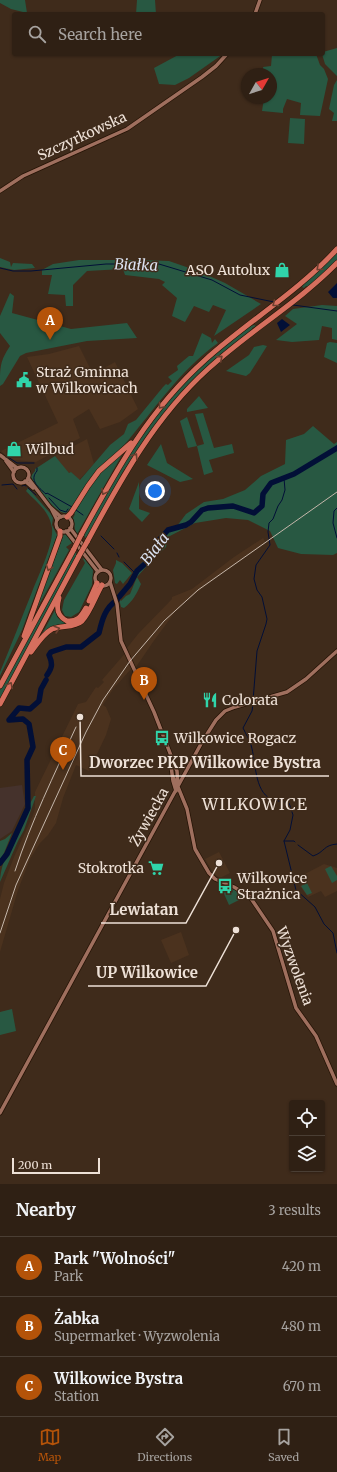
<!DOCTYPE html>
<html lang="en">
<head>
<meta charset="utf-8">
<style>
	:root { --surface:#2f2014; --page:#37281d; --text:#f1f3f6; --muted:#a7a3a0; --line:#4a3e34; --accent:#b45309 }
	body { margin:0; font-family:Merriweather,serif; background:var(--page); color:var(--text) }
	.controls { position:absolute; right:12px; bottom:12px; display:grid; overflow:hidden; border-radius:4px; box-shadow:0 1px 3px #0004 }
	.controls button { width:36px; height:36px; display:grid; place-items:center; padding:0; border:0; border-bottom:1px solid var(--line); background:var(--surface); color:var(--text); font:20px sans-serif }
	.compass { position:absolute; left:241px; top:68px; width:36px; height:36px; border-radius:50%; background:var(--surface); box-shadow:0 1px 3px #0004; rotate:51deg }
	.scale { position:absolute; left:12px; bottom:10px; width:88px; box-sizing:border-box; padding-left:4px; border:2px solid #eee1d7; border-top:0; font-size:11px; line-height:14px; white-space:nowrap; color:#eee1d7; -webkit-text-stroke:3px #3f2b1b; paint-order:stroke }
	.you { position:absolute; left:155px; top:491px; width:14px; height:14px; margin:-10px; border:3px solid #fff; border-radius:50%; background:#1a73e8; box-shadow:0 0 0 6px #1a73e833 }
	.badge { display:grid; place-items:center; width:26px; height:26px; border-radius:50%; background:var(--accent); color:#fff; font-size:13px; font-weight:700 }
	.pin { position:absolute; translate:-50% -33px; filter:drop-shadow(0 1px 2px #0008) }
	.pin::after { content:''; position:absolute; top:21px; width:14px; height:12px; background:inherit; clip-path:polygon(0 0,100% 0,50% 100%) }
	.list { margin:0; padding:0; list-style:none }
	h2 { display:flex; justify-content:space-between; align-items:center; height:52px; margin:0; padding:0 16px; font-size:17px }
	h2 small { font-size:13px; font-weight:400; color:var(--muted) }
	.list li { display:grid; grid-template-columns:26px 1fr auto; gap:12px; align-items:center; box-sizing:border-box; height:60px; padding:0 16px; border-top:1px solid var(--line) }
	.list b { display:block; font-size:15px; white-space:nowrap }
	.list p { margin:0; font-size:13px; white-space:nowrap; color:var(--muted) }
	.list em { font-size:13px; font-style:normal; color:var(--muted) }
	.icon { flex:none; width:22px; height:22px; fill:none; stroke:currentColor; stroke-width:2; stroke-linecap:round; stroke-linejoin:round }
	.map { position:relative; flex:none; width:337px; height:1184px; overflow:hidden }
	.search { position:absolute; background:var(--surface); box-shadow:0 1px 3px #0004; left:12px; right:12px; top:12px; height:44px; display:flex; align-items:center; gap:10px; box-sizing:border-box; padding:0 14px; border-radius:4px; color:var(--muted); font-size:15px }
	.sheet { height:232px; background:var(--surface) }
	nav { display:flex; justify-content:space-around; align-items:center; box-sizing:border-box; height:56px; border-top:1px solid var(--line); background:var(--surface); font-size:11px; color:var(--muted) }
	nav a { display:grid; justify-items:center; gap:2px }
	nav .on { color:var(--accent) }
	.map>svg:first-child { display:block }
	.built { fill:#4b321e }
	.industrial { fill:#45322c }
	.green { fill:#285842 }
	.water { fill:#020f37 }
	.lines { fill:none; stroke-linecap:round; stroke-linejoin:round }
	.stream { stroke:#020f37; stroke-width:1 }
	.river { stroke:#020f37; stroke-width:5.5 }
	.secondary-casing { stroke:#251305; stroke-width:5 }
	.highway-casing { stroke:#251305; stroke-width:6 }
	.secondary { stroke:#9f6f5e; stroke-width:3.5 }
	.highway { stroke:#d66f5e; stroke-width:5 }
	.rail { stroke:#c5b7ab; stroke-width:1 }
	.highway-bridge-casing { stroke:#251305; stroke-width:6; stroke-linecap:butt }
	.highway-bridge { stroke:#d66f5e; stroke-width:5 }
	.oneway { stroke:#6c3f2f }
	.labels { text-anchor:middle; stroke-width:3; stroke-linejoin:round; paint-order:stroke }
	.street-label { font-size:14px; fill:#eee1d7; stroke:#3f2b1b }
	.poi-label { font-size:14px; fill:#eee1d7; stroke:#3f2b1b; text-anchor:start }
	.water-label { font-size:15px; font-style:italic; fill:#dbe3f2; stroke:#3f2b1b }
	.quarter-label { font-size:16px; letter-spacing:1px; fill:#eee1d7; stroke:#3f2b1b }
	.leader { fill:none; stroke:#eee1d7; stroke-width:1.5 }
	.callout-dot { fill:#eee1d7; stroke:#3f2b1b; stroke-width:1.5 }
	.callout-label { font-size:15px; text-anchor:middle; font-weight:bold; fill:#eee1d7; stroke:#3f2b1b; stroke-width:3; stroke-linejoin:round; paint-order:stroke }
</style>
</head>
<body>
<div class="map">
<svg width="337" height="1184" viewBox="0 0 337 1184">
	<rect width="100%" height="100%" fill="#3f2b1b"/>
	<path class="built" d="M79 346 93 374 115 362 138 409 120 422 100 429 89 409 73 419 80 438 36 462 14 460 5 455 1 451 58 423 27 357 49 354Z
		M87 439 94 464 79 480 71 472 69 473 66 471 55 456Z
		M263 538 266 543 217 577 190 598 175 612 153 642 136 667 132 671 131 669 113 689 103 705 106 707 111 719 106 735 89 771 76 765 63 798 56 823 48 835 40 843 30 859 18 890 0 952V899L4 883 14 857 33 815 35 808V792L78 704 86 702 96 687 98 688 104 682 102 680 128 650 127 648 138 634 172 599V597L192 589 234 557Z
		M219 852 230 873 220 878 214 874 205 859Z
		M324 864 337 868V891L325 897 321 891 308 897 300 886 305 883 301 876Z
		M181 932 189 955 171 963 161 940Z"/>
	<path class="industrial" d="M22 785 25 804 12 831 0 839V788Z"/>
	<path class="green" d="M0 0H25L27 13 11 9 0 3Z
		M137 0H155L156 14H136Z
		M337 48V76L325 64 322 54H323V52Z
		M180 54H223L189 78 175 85 159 84 154 68Z
		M282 54H316L320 65 324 69 328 79 320 116 300 115 301 103 287 99 283 109V113L262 111 264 98H271V74H264L263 67 271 66 272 55Z
		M337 80V121H332L334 113 329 109 334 85Z
		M290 118 305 119 304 144 288 143Z
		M337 252V260L334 263 309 286H306L304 288 302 287 305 282Z
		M0 258 10 262 11 267 13 263 32 264 35 268 14 270 0 267Z
		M79 260H140L169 261 198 271 225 283 261 304 217 334 214 336 226 310 213 305 209 312 194 306 185 322 172 316 177 298 162 285 165 282 159 279 125 275 123 269 87 271 73 285V306H66L65 295 48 294 52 275H42V270L53 264Z
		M10 293 14 296 12 313 71 329 127 323 137 338 87 341 26 353 20 356 3 384 0 386C0 367 0 361 10 346L0 333V316Z
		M322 305 337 306V340L332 339V328L322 326 319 340 292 342 276 340 297 324 285 316 293 309Z
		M254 325 256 326 252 328V331L181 393 164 413 147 435 122 473 88 536 85 538 84 533C110 486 135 440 169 399 192 372 221 350 248 327Z
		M202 333 211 338 212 343 215 339 218 343C179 371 155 409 125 444 116 454 105 461 96 471 85 484 78 502 66 513 56 514 34 486 31 476L35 471V469L55 456 69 473 71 472 80 480 110 445 124 434 128 424 136 420 163 387 166 384 168 385 172 381 168 377 178 370 177 366 189 356H193Z
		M330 342 337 343V363L324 357 327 343Z
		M263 345 267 346 250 373 246 376 226 371 249 355 254 347Z
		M199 396 208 408 187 412V409Z
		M203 413 214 448 232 444 234 453 209 460 213 472 204 475 197 446 188 448 180 421 187 417 197 446 204 444 195 414Z
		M313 426 334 444 337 442V553L333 555 301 554 278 548 270 531 248 520 226 518 195 523 168 537 166 547 154 558 137 577 141 584C136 595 133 601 124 608L121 607 119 599 121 601 126 596 130 594 137 577 133 572 152 552 160 534 168 528 177 526 186 514 204 502 223 499 245 490 261 476 285 464 286 440 304 434Z
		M161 444 167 463 193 479 180 482 147 465Z
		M123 453 77 534C73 528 76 524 73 518L75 514 74 513 89 487 99 474Z
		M139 482V509L150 513 142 522 129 509Z
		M28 488 50 513 53 518 52 525 57 535 22 630 0 676V672C11 646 21 619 32 592 38 576 54 544 52 528 49 510 37 503 26 491Z
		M64 534 67 535 72 543 66 547 69 550 33 616Z
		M76 552V558L0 700V690L72 555Z
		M84 558 93 570 92 585 79 612 71 617 65 616 62 610 64 600 85 563 83 559Z
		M116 560 122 563 132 573 123 584 120 580 117 584 115 583 113 570 116 563Z
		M55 610C56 618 60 620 67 624H62L42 634Z
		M34 796H36L24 830 18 841 0 882C0 859 23 817 34 796Z
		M12 833 0 863V841L5 839Z
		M331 866 337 876V880L332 883 325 869Z
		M307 883 312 893 307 895 301 886Z
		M220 885 235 890 243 894V898L229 905Z
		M12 1009 16 1031 0 1035V1012Z"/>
	<path class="water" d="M337 283V298H333L328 292Z
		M282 319 290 325 281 332 277 323Z"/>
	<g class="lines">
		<path class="stream" d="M0 268 13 271H31L106 264H159L212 280 240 295 274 302
			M293 305 337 311
			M8 457 17 463H34
			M37 468V471C29 480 38 487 46 494L47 493 72 507
			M2 485 13 484 17 489
			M22 486 24 485 26 486
			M28 488 36 495
			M49 498 60 510 66 512 68 509
			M337 508 334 511 333 523 337 538
			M76 510 83 515
			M101 536 114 549
			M117 553 119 557
			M124 562 136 574
			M253 701 257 651 266 624 267 619 262 597 257 590 254 579 256 565 270 545 268 532 269 523 273 519 278 506 282 500 285 490 284 478
			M253 704 252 711 243 728C246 734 249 739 251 745 256 761 254 791 271 799 277 801 284 802 289 803L293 815 290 830 284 841 294 882 296 890 315 907 324 924 333 933 337 953
			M284 841H294L295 842
			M298 845 313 856C325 852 323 845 337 844"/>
		<path class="river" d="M119 597 130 584 137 571 148 561 152 555 159 540 168 530 186 525 191 522 202 510 208 508 233 506 254 513 262 506 263 494 271 483 294 474 337 448
			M47 675C52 668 53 664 49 655L51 652 66 647H81L99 633C102 620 105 608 117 600
			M0 863 7 854 28 808 27 760 33 747 29 724 23 719 9 720 19 708 30 709 39 701 41 689 46 680"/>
		<defs>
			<path id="secondary" d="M255 14 260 0
				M0 191 23 176 127 129 202 77 216 66 227 54
				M0 455 17 468
				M6 461 14 472
				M13 475a8 8 0 1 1 16 0a8 8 0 1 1-16 0Z
				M28 478 50 507 61 517
				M25 481 33 488
				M51 508 57 520
				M56 524a8 8 0 1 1 16 0a8 8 0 1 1-16 0Z
				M70 528 102 570
				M66 531 98 572
				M95 578a8 8 0 1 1 16 0a8 8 0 1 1-16 0Z
				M110 582 117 604 121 641 154 712 177 771 178 785
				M170 758 173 781 176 791
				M173 777 178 787 187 809 195 849 209 873 215 879 234 887 250 897 273 931 296 1008 316 1036 337 1084
				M0 1113 202 742 216 720 225 711 235 707 287 692 306 679 337 651"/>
			<path id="highway" d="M67 517 71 513 88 486 99 471 131 443
				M81 535C117 469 148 411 205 360 247 322 298 292 337 249
				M87 542C121 479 155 417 208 369 249 331 298 303 337 263
				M59 598C56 608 57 616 67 621 77 622 81 617 86 608
				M89 601 97 583
				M24 636 60 536V531
				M31 652C37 644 43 634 52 629 62 625 74 628 82 621 90 613 96 595 102 585
				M0 686 74 549
				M0 704 79 556"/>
		</defs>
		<use href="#secondary" class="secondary-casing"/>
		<use href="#highway" class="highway-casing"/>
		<use href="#secondary" class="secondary"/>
		<use href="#highway" class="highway"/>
		<path class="rail" d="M15 871C31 822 54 775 76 727
			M0 933 16 885 86 732 103 700 130 661 164 621 198 590 337 492"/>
		<defs>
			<path id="highway-bridge" d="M74 549 81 535
				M79 556 87 542"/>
		</defs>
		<use href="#highway-bridge" class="highway-bridge-casing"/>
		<use href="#highway-bridge" class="highway-bridge"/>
	</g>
	<defs><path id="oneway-chevron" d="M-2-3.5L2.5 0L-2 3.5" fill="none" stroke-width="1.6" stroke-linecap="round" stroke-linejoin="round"/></defs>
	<g class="oneway">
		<use href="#oneway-chevron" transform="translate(319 268) rotate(137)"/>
		<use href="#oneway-chevron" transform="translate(275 304) rotate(142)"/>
		<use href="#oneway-chevron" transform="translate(220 358) rotate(-40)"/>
		<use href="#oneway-chevron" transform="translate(161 406) rotate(130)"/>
		<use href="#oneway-chevron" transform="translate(135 456) rotate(-57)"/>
		<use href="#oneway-chevron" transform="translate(104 492) rotate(118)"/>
		<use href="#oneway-chevron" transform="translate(49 568) rotate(110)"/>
		<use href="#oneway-chevron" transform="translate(57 629) rotate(-16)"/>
		<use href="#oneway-chevron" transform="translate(10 685) rotate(-62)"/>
	</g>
	<defs>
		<symbol id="shop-bare" viewBox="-9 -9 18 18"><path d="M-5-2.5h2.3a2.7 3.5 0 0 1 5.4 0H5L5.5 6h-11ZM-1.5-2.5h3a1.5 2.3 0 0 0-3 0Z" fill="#30d4aa" stroke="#3f2b1b" stroke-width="2.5" paint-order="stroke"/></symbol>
		<symbol id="civic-bare" viewBox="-9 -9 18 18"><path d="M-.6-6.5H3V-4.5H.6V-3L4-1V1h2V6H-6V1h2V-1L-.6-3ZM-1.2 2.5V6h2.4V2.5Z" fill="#30d4aa" stroke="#3f2b1b" stroke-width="2.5" paint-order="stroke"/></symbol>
		<symbol id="restaurant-bare" viewBox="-9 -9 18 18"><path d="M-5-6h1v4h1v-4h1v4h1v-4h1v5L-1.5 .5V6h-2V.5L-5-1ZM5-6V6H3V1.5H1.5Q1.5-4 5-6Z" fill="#30d4aa" stroke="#3f2b1b" stroke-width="2.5" paint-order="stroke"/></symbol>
		<symbol id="bus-bare" viewBox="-9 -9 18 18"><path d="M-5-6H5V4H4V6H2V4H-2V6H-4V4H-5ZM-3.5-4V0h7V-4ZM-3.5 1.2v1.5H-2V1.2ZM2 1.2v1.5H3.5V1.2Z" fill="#30d4aa" stroke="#3f2b1b" stroke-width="2.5" paint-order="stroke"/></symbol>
		<symbol id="supermarket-bare" viewBox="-9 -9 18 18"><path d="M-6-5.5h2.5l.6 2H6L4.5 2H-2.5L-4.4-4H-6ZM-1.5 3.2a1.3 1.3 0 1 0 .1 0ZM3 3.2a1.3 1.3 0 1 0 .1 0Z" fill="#30d4aa" stroke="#3f2b1b" stroke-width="2.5" paint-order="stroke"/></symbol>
	</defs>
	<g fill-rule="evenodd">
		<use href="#shop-bare" x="271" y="259" width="22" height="22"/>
		<use href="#civic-bare" x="13" y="369" width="22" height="22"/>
		<use href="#shop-bare" x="3" y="438" width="22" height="22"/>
		<use href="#restaurant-bare" x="199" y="689" width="22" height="22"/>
		<use href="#bus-bare" x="151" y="727" width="22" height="22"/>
		<use href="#supermarket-bare" x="145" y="857" width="22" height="22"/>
		<use href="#bus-bare" x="214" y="875" width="22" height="22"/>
	</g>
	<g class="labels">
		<g class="street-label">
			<text transform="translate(82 136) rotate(-25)" y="5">Szczyrkowska</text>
			<text transform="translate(149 817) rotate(-61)" y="5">Żywiecka</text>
			<text transform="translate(295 966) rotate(70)" y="5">Wyzwolenia</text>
		</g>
		<g class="poi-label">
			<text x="270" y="275" text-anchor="end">ASO Autolux</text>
			<text x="36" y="377">Straż Gminna<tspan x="36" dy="16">w Wilkowicach</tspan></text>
			<text x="26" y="454">Wilbud</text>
			<text x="222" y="705">Colorata</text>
			<text x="174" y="743">Wilkowice Rogacz</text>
			<text x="144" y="873" text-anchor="end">Stokrotka</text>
			<text x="237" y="883">Wilkowice<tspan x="237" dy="16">Strażnica</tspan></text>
		</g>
		<g class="water-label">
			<text transform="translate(136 265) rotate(2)" y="5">Białka</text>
			<text transform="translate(155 549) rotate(-52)" y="5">Biała</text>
		</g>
		<g class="quarter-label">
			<text x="255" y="810">WILKOWICE</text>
		</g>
	</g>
	<path class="leader" d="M80 717L81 776H329M219 863L186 923H101M236 930L206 986H88"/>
	<g class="callout-dot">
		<circle cx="80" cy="717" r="4"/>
		<circle cx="219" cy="863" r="4"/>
		<circle cx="236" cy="930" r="4"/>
	</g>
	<g class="callout-label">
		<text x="205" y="768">Dworzec PKP Wilkowice Bystra</text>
		<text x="144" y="915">Lewiatan</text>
		<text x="147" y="978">UP Wilkowice</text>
	</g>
</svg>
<div class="controls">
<button><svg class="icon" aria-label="locate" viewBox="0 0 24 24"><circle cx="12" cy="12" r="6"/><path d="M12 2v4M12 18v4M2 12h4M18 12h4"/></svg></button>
<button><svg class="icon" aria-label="layers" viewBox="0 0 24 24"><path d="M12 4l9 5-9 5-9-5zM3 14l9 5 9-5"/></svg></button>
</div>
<svg class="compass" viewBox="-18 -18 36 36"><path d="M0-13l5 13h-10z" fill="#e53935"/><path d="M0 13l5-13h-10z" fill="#a7a3a0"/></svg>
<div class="scale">200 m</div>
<div class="you"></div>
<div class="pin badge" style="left:50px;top:340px">A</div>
<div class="pin badge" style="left:144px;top:700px">B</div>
<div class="pin badge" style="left:63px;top:770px">C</div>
<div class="search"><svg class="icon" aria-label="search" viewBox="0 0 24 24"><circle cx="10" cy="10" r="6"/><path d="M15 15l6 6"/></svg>Search here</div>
</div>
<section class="sheet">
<h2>Nearby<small>3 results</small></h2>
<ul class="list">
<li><span class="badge">A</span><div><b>Park &quot;Wolności&quot;</b><p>Park</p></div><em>420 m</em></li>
<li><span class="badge">B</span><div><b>Żabka</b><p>Supermarket · Wyzwolenia</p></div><em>480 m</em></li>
<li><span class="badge">C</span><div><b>Wilkowice Bystra</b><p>Station</p></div><em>670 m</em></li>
</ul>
</section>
<nav>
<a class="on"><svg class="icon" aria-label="map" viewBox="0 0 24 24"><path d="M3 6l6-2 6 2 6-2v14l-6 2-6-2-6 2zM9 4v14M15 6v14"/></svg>Map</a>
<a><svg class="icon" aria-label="directions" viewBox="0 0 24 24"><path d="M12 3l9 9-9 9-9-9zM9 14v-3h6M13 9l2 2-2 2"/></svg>Directions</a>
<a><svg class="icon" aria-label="saved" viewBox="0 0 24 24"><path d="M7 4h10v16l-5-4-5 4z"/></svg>Saved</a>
</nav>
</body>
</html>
